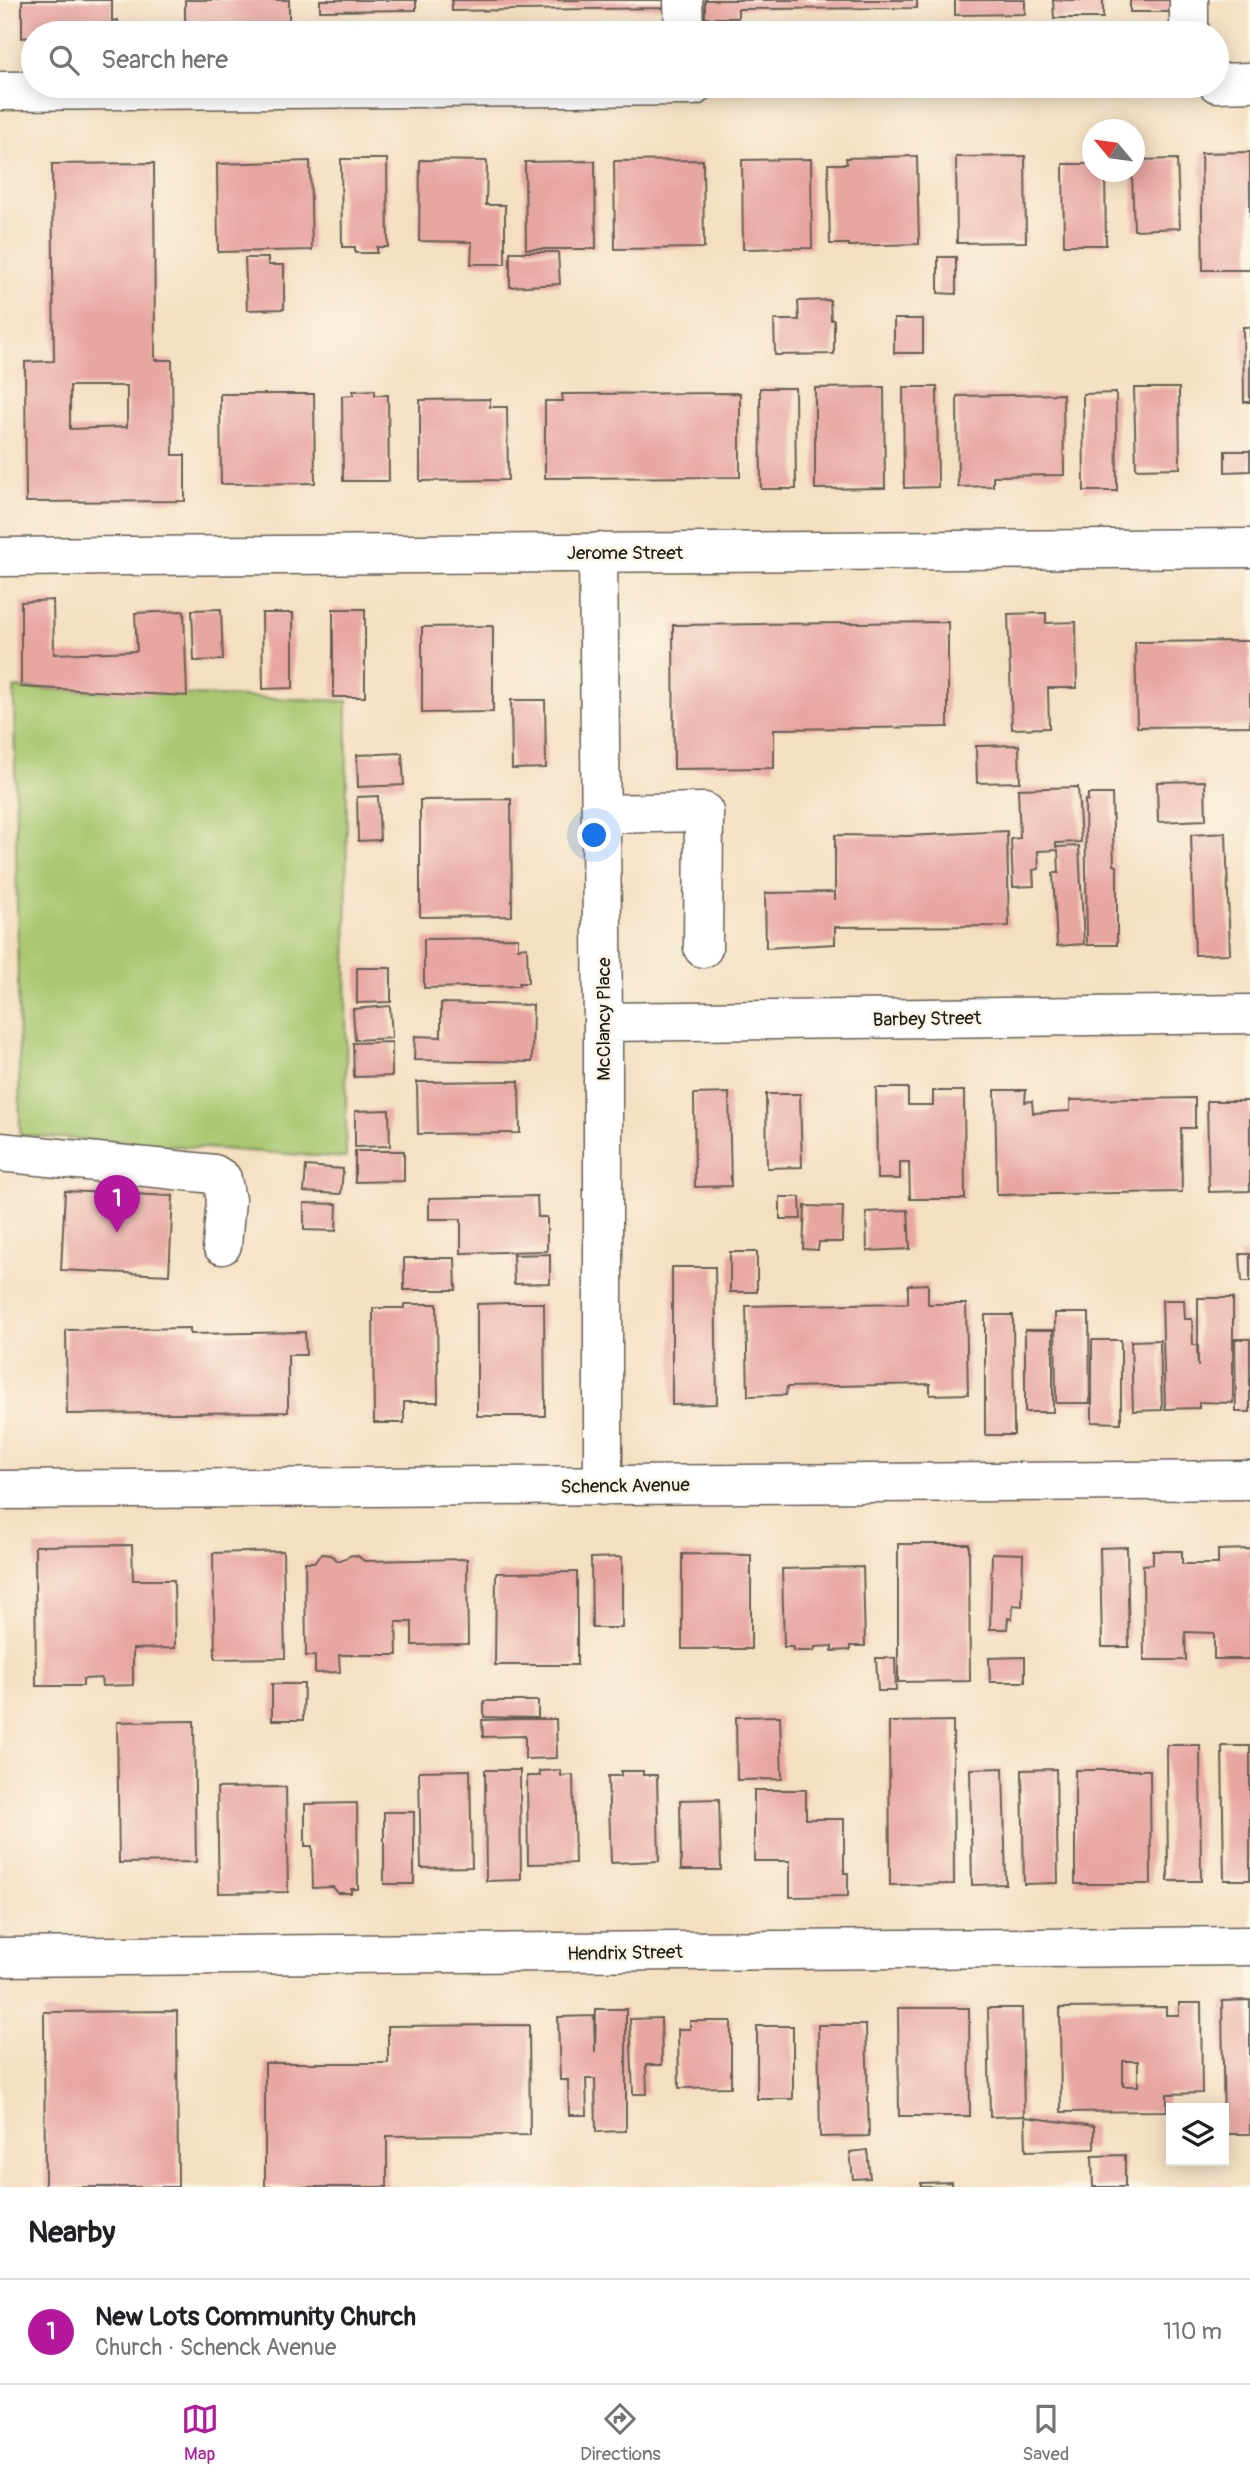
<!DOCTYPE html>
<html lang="en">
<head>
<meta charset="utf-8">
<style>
	:root { --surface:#fff; --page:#f2f2f2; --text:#202124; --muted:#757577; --line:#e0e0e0; --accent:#b5179e }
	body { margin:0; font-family:Pangolin,sans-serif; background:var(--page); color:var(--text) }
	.controls { position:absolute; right:21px; bottom:21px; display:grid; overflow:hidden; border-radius:0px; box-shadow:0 4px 18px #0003 }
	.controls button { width:63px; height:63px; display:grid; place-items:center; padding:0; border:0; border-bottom:2px solid var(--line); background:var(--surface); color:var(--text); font:35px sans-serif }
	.compass { position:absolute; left:1082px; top:119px; width:63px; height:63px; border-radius:50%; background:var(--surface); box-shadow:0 4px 18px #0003; rotate:299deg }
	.you { position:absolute; left:595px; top:836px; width:24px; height:24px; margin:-18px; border:5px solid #fff; border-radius:50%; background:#1a73e8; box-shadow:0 0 0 10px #1a73e833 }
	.badge { display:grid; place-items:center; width:46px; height:46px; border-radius:50%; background:var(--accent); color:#fff; font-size:23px; font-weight:700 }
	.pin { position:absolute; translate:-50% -58px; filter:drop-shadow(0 2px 4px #0008) }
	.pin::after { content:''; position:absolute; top:37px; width:24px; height:21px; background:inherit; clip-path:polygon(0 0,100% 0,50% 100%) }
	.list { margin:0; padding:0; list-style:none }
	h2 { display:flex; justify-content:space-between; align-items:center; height:91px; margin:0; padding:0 28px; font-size:30px }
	h2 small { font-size:23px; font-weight:400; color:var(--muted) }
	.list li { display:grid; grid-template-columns:46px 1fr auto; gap:21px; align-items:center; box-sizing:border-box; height:105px; padding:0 28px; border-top:2px solid var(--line) }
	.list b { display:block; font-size:26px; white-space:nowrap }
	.list p { margin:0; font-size:23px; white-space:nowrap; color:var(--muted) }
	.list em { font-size:23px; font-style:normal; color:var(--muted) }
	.icon { flex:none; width:38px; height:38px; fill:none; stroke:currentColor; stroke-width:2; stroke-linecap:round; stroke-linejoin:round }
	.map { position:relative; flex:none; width:1250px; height:2187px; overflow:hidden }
	.search { position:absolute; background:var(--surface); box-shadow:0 4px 18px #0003; left:21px; right:21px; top:21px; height:77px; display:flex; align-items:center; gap:18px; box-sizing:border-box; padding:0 24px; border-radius:38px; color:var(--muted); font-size:26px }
	.sheet { height:196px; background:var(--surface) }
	nav { display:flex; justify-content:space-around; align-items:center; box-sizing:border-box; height:98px; border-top:2px solid var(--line); background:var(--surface); font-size:19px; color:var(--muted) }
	nav a { display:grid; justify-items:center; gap:4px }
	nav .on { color:var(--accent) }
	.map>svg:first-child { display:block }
	.green { fill:#a8c76f; stroke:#627246; stroke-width:2 }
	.building { fill:#e8a6a1; fill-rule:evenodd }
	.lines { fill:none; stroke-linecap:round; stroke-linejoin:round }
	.minor-casing { stroke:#686056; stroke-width:41 }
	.minor { stroke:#fff; stroke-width:38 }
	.labels { text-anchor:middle; stroke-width:5; stroke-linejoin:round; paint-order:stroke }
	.street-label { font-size:19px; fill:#1c1c1c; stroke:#fcf5e5 }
</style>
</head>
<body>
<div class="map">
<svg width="1250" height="2187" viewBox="0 0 1250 2187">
	<rect width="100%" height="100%" fill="#fcf5e5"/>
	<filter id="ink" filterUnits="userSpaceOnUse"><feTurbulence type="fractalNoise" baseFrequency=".0143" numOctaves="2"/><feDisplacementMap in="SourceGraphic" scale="14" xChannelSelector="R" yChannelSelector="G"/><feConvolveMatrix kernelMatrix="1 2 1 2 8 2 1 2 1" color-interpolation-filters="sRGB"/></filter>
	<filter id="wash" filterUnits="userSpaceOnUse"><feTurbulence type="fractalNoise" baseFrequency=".00686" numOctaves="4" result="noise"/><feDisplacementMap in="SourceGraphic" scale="28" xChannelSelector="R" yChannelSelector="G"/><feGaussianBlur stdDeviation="1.57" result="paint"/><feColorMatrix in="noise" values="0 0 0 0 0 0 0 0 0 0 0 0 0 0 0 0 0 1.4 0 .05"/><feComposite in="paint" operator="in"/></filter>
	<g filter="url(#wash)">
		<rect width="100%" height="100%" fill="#f4dfc1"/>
		<path class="green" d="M14 688 347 701 346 1158 20 1135Z"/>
		<g id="blocks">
			<path class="building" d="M22 0H112V21L118 20V33H33V37L22 38Z
				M185 0H289V33H185Z
				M320 0H416V10L320 11Z
				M452 0H665V8L452 11Z
				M705 0H917V8L738 9V18H705Z
				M955 0H1025V14L955 15Z
				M1053 0H1103V18H1054Z
				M1130 0H1174V12H1130Z
				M1250 152V270H1203L1201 153Z
				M917 156 919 244 849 246V244H830L828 164H847L846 158Z
				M1025 156 1026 242 957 243 956 157Z
				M341 159H387L388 247H377V253H355V247H342Z
				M811 159 812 248 743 249 742 160Z
				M1177 159 1180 228 1134 230 1132 172H1135V160Z
				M420 160 487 161 486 205H505V264H471L472 242 419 241Z
				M703 160 704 248 615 249 614 161Z
				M310 161 312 250 218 252 217 164Z
				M595 161 596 249H526L525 162Z
				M154 163 155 360H172L173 455H185V501L26 502 25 362 54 361 52 164ZM70 386H127V427L70 429Z
				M1063 164H1092V172H1105L1106 245H1064Z
				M510 252H558L560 284 510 287Z
				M938 257H956V294L938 293Z
				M245 258H268V265H284V309L247 310Z
				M830 300 831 320H834V354L775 355 774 320H799L798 301Z
				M894 319H923V353H894Z
				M1243 327H1250V402H1244Z
				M884 387 885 488 815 489V388Z
				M903 387H937L938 487 904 488Z
				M760 388H795L796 489H761Z
				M1134 388H1179L1180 468 1136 469Z
				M375 390V395H388L389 481H343L342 396 353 395V391Z
				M740 393V477L545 478V401H563L562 394Z
				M1116 393 1117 491H1084L1083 394Z
				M220 394H314L315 483 221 484Z
				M1063 394 1064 475 993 476V486L958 487 957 396Z
				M490 399V407H507L508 480 420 481V400Z
				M1225 451H1250V471L1225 472Z
				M53 600 54 654 137 651 135 613 184 611 187 696 21 687V602Z
				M221 609 223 660 194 661 192 610Z
				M333 609H365V697H333Z
				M262 613H293V688L263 689Z
				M1046 613V623L1076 622 1077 688H1048L1049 728 1012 729 1008 614Z
				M948 622V727L774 729V768L674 769 673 625Z
				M493 626V712L422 713V627Z
				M1244 641H1250V726L1137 727 1135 642Z
				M511 700H545L546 768 512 769Z
				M1019 745 1020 782 977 783 976 746Z
				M402 753 404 785 358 787 357 755Z
				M1205 781 1206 820 1158 822 1157 782Z
				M1078 787 1081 842 1056 843V847L1079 846 1084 944 1057 946 1053 873H1059L1058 850 1038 851 1039 869 1033 870 1034 886 1013 887 1011 839 1020 838 1018 789Z
				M1088 794H1112L1114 865 1117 866V945H1087L1085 800 1088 801Z
				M378 796 380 840 358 841 357 797Z
				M511 799 512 916 420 917V800Z
				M1007 831 1009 926 835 927V944L766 948 765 893 834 892 835 900V835L908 836Z
				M1226 833 1230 954 1195 955 1191 835Z
				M518 938V948L527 947 528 983H519V986L424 988V939Z
				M357 968H391V1002L357 1003Z
				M441 1003 533 1005 532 1062 414 1060 415 1036 441 1037Z
				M390 1006 392 1038 355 1040 353 1009Z
				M392 1042V1076L354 1077 353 1043Z
				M519 1081 520 1133 418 1134 417 1082Z
				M876 1088H908V1105H933V1091H964L965 1199H910L909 1162H900V1179H877Z
				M995 1090H1026L1025 1102 1032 1101 1033 1113 1070 1111V1100L1195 1098V1128H1181L1182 1192 997 1195Z
				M729 1093 731 1186 695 1187 694 1094Z
				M766 1094H800L802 1167 767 1168Z
				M1207 1101H1250V1191L1209 1192Z
				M389 1110 390 1146 355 1147V1111Z
				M355 1151H404V1181L355 1182Z
				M306 1166 343 1169 341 1194 304 1192Z
				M65 1191 173 1196 169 1275 61 1270Z
				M537 1196 538 1217H547V1251L461 1253V1219H429V1198Z
				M780 1197H800L801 1219H780Z
				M304 1203 337 1204 336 1231 304 1230Z
				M805 1206 843 1207 842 1242H819L818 1250 803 1249Z
				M908 1210 910 1249 867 1251 866 1212Z
				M730 1252H757V1292H730Z
				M550 1254V1283L514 1284 513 1255Z
				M1240 1254H1250V1282H1242Z
				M404 1258H455L456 1290H404Z
				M672 1267H715L717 1404 672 1405Z
				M928 1284V1304H966L968 1394 930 1395V1384L787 1387 786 1395 748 1396 746 1306 908 1303V1285Z
				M1198 1298H1233V1403L1199 1402V1408L1165 1409 1162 1300H1184L1185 1319H1192L1193 1345H1197L1198 1367Z
				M510 1303H544L545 1416H477V1304Z
				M404 1304H437L438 1402H404V1423H374L373 1308H404Z
				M1055 1313H1089L1090 1403H1056Z
				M985 1315H1013L1014 1435H985Z
				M190 1328V1334L305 1332 306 1355H288V1412L67 1414 66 1330Z
				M1025 1330H1053V1412H1025Z
				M1235 1339H1250V1412H1236Z
				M1092 1340H1121V1423L1092 1422Z
				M1160 1340 1162 1410 1133 1411 1131 1341Z
				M898 1544H969L970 1681 898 1682Z
				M132 1545 133 1580H174L175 1648 133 1649V1685L102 1686 101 1678 83 1679V1686H36L35 1546Z
				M1127 1547 1129 1647H1102L1100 1548Z
				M1250 1549V1659H1214V1633L1185 1632 1186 1660H1144L1143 1565 1153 1564V1551H1182V1564H1218V1550Z
				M283 1551 285 1658 215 1659 213 1553Z
				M992 1553 1023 1554 1022 1606 1013 1605 1012 1619 1008 1618 1007 1629H990Z
				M322 1554 331 1555 338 1561 352 1555 358 1556 364 1561 467 1559 468 1644 412 1645V1622H396L397 1655H339L340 1672 315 1673V1656H306L305 1562H314Z
				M682 1554 751 1555V1649H682Z
				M622 1557V1628H592L591 1558Z
				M863 1567 865 1646H850V1650L832 1651V1646L815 1647 814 1651H793V1647H784L782 1569Z
				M577 1572V1665H495L496 1573Z
				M1025 1657V1682H990L989 1658Z
				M876 1658H895L896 1691H878Z
				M272 1684H304L303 1720H272Z
				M484 1701H538V1718L484 1717Z
				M780 1716 782 1779 737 1780 736 1717Z
				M525 1719H556L557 1758 525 1759V1736L483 1737 482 1720Z
				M194 1721 196 1862 119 1863 117 1722Z
				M953 1721 954 1884 890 1885 889 1722Z
				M1167 1745H1200L1201 1881H1168Z
				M1222 1746H1250V1880H1224Z
				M1003 1768 1006 1884 972 1885 970 1769Z
				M1056 1769 1058 1883 1024 1884 1022 1770Z
				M470 1770 472 1867 421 1868 419 1771Z
				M485 1770H520L521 1880 486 1881Z
				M561 1770V1776L573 1775 575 1863 528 1864 527 1776H540L539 1771Z
				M1075 1770H1150L1151 1884H1075Z
				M621 1771H643V1775H657L659 1861 611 1863 608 1776H621Z
				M286 1787 288 1892 219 1893 217 1788Z
				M754 1790H806V1819H844V1873H848V1896L790 1897V1861H754Z
				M719 1799 721 1870H681L680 1800Z
				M357 1803 358 1889H351V1893H338L333 1887 313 1888 312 1846H305V1804Z
				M384 1812H414V1884H384Z
				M1250 2000V2134H1224L1222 2001Z
				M1179 2003H1201L1202 2093 1167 2094V2111L1061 2112 1060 2008 1166 2007V2015H1179ZM1123 2061H1138V2086H1123Z
				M898 2008H969L970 2116H899Z
				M988 2008H1022L1024 2116 990 2117Z
				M596 2009H626V2131L596 2132 595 2079H586L587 2115H569L568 2080H560L558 2017 594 2016 595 2052Z
				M177 2011 178 2187H45L44 2012Z
				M661 2018 662 2065H646L647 2094H633L630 2019Z
				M690 2021H731V2087L679 2088 678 2029H690Z
				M529 2025 530 2135 387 2136V2187H265V2063H388V2026Z
				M818 2025H866L869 2136 820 2137Z
				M757 2026H793V2099H757Z
				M1025 2117 1094 2126V2149L1026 2151Z
				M867 2150 870 2178 853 2179 850 2152Z
				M1125 2155V2187H1093L1092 2156Z
				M951 2182V2187H921V2183Z"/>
		</g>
	</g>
	<g filter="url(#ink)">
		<use href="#blocks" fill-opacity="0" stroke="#686056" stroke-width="2"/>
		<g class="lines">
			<defs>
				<path id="minor" d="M683 0 684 33
					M1189 0V33
					M1217 83 1250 82
					M0 91 694 86
					M598 552 603 1022V1486
					M0 557 1250 548
					M601 814 704 812 703 948
					M603 1022 1250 1014
					M0 1152 214 1174 222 1179 226 1200 222 1245
					M0 1490 1250 1480
					M0 1957 1250 1946"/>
			</defs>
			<use href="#minor" class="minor-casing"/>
			<use href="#minor" class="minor"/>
		</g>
	</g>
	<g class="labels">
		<g class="street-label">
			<text x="625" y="559">Jerome Street</text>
			<text transform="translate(927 1018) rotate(-1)" y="7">Barbey Street</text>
			<text transform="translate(603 1019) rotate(-90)" y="7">McClancy Place</text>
			<text transform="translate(625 1485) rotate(-1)" y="7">Schenck Avenue</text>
			<text transform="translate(625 1952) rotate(-1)" y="7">Hendrix Street</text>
		</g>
	</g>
</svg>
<div class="controls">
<button><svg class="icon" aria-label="layers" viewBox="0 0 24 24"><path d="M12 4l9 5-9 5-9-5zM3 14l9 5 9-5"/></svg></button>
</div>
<svg class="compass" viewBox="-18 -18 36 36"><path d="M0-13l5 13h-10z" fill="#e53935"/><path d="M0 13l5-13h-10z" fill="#757577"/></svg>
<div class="you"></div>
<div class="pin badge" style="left:117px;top:1233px">1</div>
<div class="search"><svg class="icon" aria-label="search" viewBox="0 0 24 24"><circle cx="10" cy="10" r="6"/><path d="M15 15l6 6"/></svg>Search here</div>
</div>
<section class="sheet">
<h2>Nearby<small></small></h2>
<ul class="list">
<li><span class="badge">1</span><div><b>New Lots Community Church</b><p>Church · Schenck Avenue</p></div><em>110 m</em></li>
</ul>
</section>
<nav>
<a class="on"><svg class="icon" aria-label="map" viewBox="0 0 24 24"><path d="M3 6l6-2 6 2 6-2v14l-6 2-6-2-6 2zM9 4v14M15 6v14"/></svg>Map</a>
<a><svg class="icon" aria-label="directions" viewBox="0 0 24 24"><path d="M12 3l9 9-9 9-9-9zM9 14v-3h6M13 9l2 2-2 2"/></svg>Directions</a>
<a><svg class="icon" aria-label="saved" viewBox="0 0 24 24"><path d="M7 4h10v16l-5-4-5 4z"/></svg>Saved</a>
</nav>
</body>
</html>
